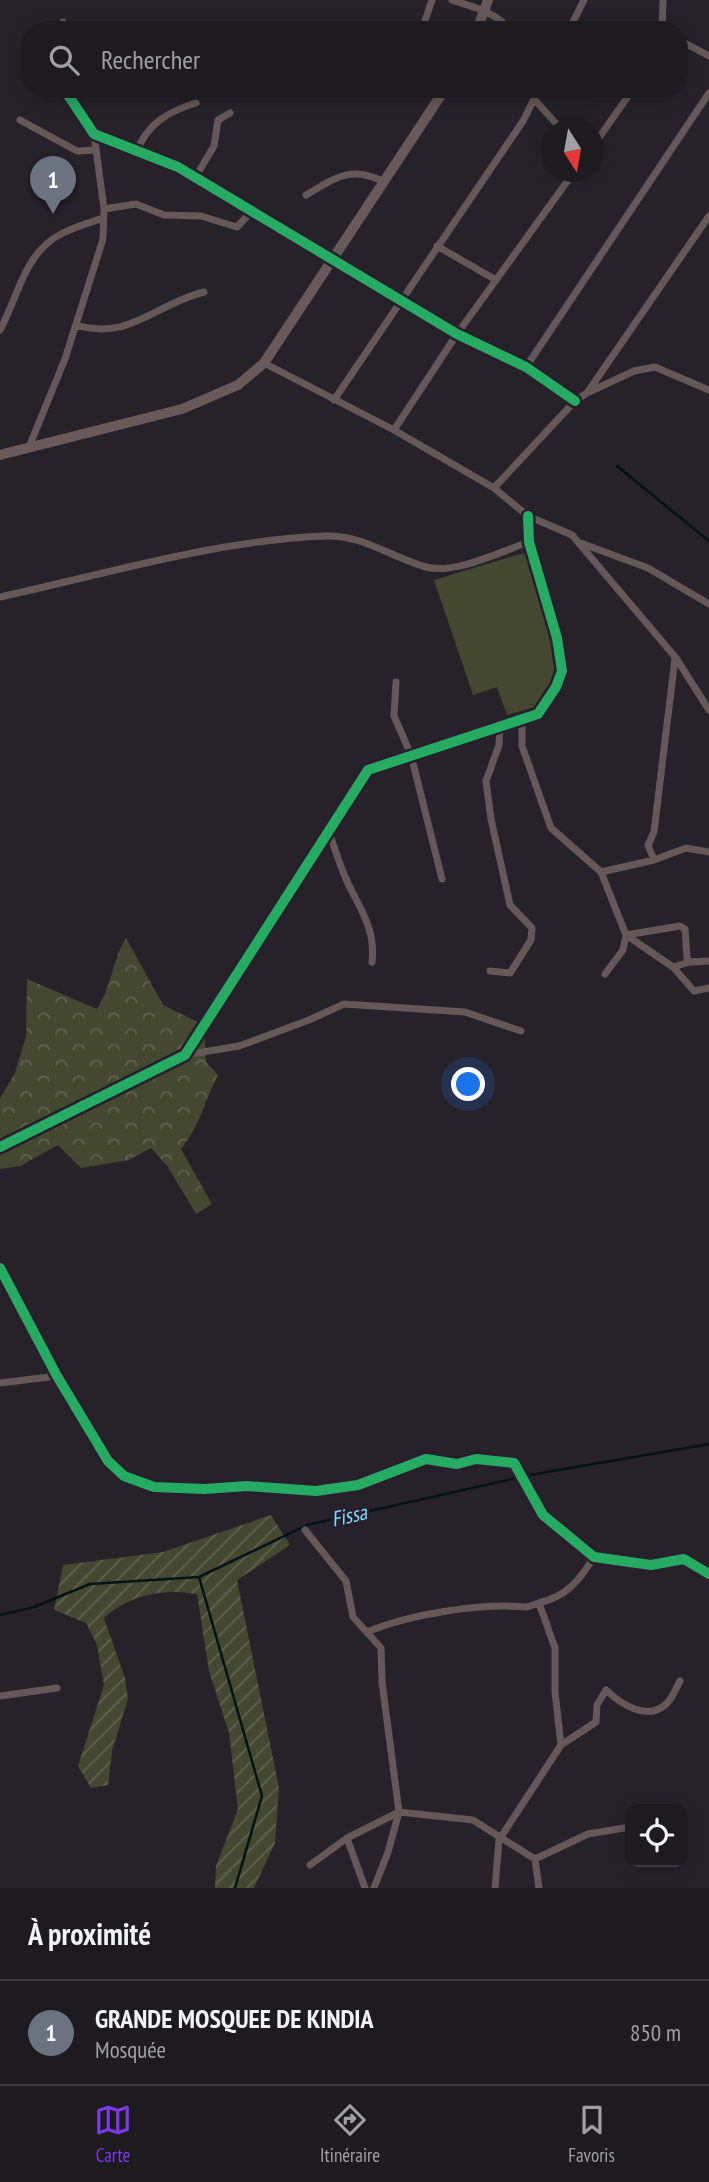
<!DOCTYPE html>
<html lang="fr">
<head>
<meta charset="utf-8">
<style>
	:root { --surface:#1d1a20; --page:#2a272d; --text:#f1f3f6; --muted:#a0a1a5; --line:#3b383e; --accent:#7c3aed }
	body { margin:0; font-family:"PT Sans Narrow",sans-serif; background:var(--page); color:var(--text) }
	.controls { position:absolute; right:21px; bottom:21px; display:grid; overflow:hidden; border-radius:14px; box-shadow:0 4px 18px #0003 }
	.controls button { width:63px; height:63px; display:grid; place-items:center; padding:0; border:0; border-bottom:2px solid var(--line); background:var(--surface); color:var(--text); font:35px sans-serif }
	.compass { position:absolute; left:541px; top:119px; width:63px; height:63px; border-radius:50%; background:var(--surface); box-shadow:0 4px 18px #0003; rotate:169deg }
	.you { position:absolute; left:469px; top:1085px; width:24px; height:24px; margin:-18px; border:5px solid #fff; border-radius:50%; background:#1a73e8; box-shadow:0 0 0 10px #1a73e833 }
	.badge { display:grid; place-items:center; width:46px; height:46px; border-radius:50%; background:var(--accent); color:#fff; font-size:23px; font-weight:700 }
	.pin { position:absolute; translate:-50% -58px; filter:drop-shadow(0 2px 4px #0008) }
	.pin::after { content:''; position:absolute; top:37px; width:24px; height:21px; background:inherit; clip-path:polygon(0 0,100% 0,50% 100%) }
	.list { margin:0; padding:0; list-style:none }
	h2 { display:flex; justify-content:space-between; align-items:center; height:91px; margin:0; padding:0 28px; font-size:30px }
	h2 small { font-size:23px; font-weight:400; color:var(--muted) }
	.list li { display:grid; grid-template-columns:46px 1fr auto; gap:21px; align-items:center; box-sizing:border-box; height:105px; padding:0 28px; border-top:2px solid var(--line) }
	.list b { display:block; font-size:26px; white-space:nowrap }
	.list p { margin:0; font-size:23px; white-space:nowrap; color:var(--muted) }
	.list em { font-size:23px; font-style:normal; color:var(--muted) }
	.icon { flex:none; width:38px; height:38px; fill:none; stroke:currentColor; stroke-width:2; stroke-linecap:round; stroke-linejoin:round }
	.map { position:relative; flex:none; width:709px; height:1888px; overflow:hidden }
	.search { position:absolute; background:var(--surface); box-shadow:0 4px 18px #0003; left:21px; right:21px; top:21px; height:77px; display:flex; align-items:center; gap:18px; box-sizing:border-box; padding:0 24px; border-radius:28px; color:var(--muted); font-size:26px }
	.sheet { height:196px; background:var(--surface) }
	nav { display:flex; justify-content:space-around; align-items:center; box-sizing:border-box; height:98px; border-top:2px solid var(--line); background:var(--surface); font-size:19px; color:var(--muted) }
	nav a { display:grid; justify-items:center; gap:4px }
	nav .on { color:var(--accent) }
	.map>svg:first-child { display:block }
	.forest { fill:url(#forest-crowns) }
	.garden { fill:url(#garden-furrows) }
	.pitch { fill:#444831 }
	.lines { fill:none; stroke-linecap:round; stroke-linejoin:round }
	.stream { stroke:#041318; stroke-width:2.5 }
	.minor { stroke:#655858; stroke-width:7 }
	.secondary { stroke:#68595a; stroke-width:10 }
	.cycleway-casing { stroke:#281e2d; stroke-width:15 }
	.cycleway { stroke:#26ab63; stroke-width:10 }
	.labels { text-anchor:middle; stroke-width:6; stroke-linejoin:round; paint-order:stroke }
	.water-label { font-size:21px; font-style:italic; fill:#7cdffa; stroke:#281e2d }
</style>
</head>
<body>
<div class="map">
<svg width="709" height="1888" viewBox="0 0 709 1888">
	<defs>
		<pattern id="forest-crowns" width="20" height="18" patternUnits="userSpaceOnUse" patternTransform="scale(1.75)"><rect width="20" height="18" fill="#444831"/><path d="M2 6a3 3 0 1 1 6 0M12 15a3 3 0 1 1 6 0" fill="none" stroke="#5f624f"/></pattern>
		<pattern id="garden-furrows" width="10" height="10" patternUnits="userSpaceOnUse" patternTransform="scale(1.75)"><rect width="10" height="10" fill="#444831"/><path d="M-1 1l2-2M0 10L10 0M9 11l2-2" fill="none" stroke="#5f624f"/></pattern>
	</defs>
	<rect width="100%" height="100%" fill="#27222a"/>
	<path class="forest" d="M126 938 163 1005 204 1025 206 1062 218 1075C205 1100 199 1128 181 1149L212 1204 196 1214 168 1167 151 1148 129 1160 81 1168 58 1145 20 1166 0 1169V1098L15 1073 26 1036 27 979 97 1009C112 986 112 961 126 938Z"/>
	<path class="garden" d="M271 1515 290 1545 237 1580 279 1788 275 1843 254 1888H215L216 1866 238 1809 229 1733 209 1671 197 1594C164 1588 129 1595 104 1618L125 1678 128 1699 112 1751 108 1785 91 1788 78 1766 104 1685 97 1645 86 1623 54 1610 63 1565 163 1552Z"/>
	<path class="pitch" d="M527 552 554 641V677L538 706 507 715 497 687 473 695 434 580Z"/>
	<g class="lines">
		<path class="stream" d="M617 466 709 541
			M199 1577 262 1796 235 1888
			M0 1615 34 1607 90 1584 199 1577 307 1525 530 1475 709 1444"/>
		<path class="minor" d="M452 0C473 7 496 12 510 30
			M62 30 63 22
			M422 30 432 0
			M569 30 584 0
			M662 30 663 0
			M679 40 709 56
			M64 89 94 134 178 167 457 334 526 367 575 401
			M534 99 562 130
			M20 120 77 151 96 150
			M594 145 633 89
			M137 151C147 124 169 111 196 103
			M195 178 214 146 218 120 230 113
			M306 195C337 177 350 165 385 182
			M104 209 136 204 164 215 201 216 237 227 250 213
			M437 246 496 280
			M76 325C130 341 155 304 204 292
			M0 330C18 297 24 253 61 234 74 227 89 223 103 218
			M264 363 394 430 494 488 528 516 572 535 676 658 709 710
			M526 367 709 93
			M589 392 634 371 655 367 709 390
			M334 400 523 121 539 89
			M394 430 457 334 574 172
			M29 447 65 359 103 239 104 209 94 134
			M494 488 575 401 587 393 709 216
			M578 542 648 568 709 604
			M0 597C106 574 217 540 325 536 361 534 393 558 426 567 454 575 502 551 529 542
			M396 682 394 716 411 755 442 879
			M522 718V746L551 828 601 872 626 935 623 950 605 974
			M329 831C334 847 339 863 346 879 359 908 376 928 372 962
			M654 860 648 845 654 832 675 658
			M601 872 654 860 686 848 709 852
			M626 935 680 926 685 929 687 958 690 962 709 961
			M626 935 673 967 690 962
			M673 967 694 991 709 988
			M490 971 510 973 531 940 532 928 510 905 491 819 486 781 499 745 500 724
			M185 1055 239 1046 309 1020 344 1004 465 1012 521 1031
			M0 1147 185 1055 368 770 538 714 556 687 562 671 557 638 529 542 528 516
			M0 1268 57 1376 108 1461 124 1476 154 1487 205 1489 247 1486 316 1491 358 1485 426 1459 457 1464 476 1459 514 1463 543 1515 594 1557 651 1565 684 1559 709 1574
			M0 1383 57 1376
			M305 1530 346 1581 353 1617 381 1648 382 1682 399 1812 388 1852 374 1888
			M594 1557C579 1581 567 1596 539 1603L555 1648V1692L561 1745 596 1722 597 1705 606 1690C621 1704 646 1721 665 1705 672 1700 676 1688 680 1681
			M367 1632C410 1614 480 1603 527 1607L539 1603
			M0 1696 57 1688
			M347 1838 365 1888
			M535 1859 588 1834 630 1827
			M310 1865 347 1838 399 1812 473 1820 535 1859 539 1888
			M495 1888 499 1840 561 1745"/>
		<path class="secondary" d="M477 30 488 0
			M0 455 182 409 238 385 264 363 445 89"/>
		<defs>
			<path id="cycleway" d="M64 89 94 134 178 167 457 334 526 367 575 401
				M0 1147 185 1055 368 770 538 714 556 687 562 671 557 638 529 542 528 516
				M0 1268 57 1376 108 1461 124 1476 154 1487 205 1489 247 1486 316 1491 358 1485 426 1459 457 1464 476 1459 514 1463 543 1515 594 1557 651 1565 684 1559 709 1574"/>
		</defs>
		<use href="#cycleway" class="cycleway-casing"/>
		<use href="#cycleway" class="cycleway"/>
	</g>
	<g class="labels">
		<g class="water-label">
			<text transform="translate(349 1516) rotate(-13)" y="7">Fissa</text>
		</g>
	</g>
</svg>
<div class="controls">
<button><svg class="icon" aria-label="locate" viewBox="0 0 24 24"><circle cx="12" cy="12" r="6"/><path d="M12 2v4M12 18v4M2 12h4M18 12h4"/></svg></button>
</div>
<svg class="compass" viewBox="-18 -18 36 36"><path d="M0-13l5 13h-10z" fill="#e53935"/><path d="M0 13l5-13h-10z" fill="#a0a1a5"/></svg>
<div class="you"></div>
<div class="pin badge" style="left:53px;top:214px;background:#6b7280">1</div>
<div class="search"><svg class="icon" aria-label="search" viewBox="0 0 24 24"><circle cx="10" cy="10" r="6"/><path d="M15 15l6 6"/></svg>Rechercher</div>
</div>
<section class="sheet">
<h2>À proximité<small></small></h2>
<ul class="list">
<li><span class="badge" style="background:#6b7280">1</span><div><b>GRANDE MOSQUEE DE KINDIA</b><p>Mosquée</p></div><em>850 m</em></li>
</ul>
</section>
<nav>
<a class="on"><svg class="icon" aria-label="map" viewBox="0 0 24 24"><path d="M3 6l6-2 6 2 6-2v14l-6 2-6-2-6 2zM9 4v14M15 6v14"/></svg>Carte</a>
<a><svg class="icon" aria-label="directions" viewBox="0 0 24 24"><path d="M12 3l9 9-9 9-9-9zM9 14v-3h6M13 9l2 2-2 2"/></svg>Itinéraire</a>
<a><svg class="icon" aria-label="saved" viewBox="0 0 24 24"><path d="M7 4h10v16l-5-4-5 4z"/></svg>Favoris</a>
</nav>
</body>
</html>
